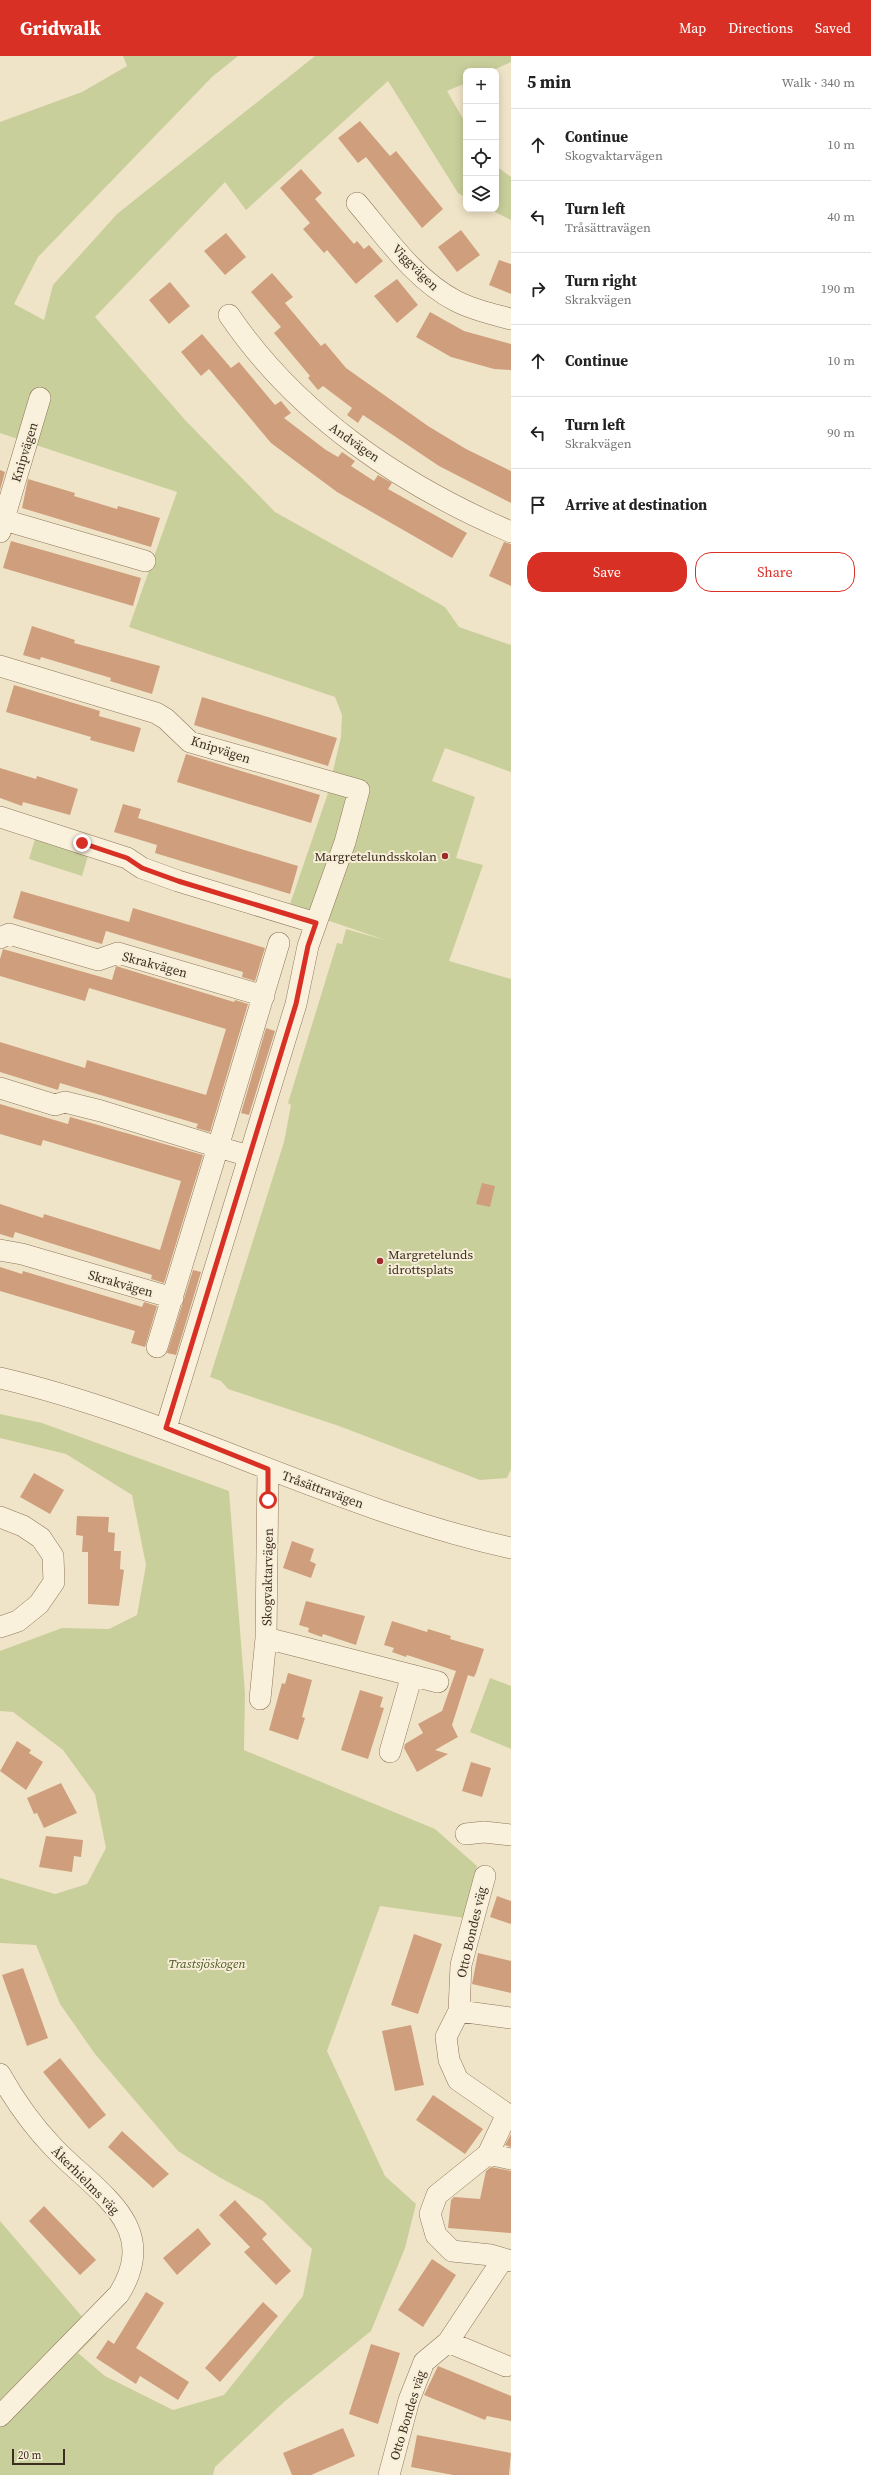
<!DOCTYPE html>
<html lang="en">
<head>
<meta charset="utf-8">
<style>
	:root { --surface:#fff; --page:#f6f6f6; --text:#222; --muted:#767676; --line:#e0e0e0; --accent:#d93025 }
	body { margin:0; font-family:"Source Serif 4",serif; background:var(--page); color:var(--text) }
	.controls { position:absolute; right:12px; top:12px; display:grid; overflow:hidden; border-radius:8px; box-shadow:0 2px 10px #0003 }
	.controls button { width:36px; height:36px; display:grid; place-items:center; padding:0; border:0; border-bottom:1px solid var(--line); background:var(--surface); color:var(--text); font:20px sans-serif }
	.scale { position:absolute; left:12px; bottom:10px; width:53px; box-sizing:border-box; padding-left:4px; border:2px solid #3d2e20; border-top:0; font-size:11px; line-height:14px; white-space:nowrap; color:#3d2e20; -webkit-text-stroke:3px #f7eed8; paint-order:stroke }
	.stop { position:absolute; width:12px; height:12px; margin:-9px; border:3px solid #d93025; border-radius:50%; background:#fff }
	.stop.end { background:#d93025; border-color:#fff; box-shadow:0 1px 4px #0008 }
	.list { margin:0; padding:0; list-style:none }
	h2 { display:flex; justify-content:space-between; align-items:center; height:52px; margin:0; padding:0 16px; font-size:17px }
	h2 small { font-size:13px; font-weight:400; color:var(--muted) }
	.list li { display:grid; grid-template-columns:26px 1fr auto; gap:12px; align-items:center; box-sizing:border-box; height:72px; padding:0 16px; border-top:1px solid var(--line) }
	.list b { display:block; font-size:15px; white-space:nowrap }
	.list p { margin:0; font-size:13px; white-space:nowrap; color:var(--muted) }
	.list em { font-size:13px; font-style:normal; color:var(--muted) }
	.actions { display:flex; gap:8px; padding:12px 16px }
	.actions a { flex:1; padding:9px 0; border:1px solid var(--accent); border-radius:16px; text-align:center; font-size:14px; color:var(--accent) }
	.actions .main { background:var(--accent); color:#fff }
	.icon { flex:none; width:22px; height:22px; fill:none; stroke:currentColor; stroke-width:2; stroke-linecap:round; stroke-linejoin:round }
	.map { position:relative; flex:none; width:511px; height:2419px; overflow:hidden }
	header { display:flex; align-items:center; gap:24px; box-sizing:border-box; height:56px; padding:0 20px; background:var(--accent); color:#fff }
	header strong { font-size:19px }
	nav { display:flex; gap:22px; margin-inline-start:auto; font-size:14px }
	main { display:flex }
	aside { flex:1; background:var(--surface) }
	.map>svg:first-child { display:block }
	.green { fill:#c9cf9b }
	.building { fill:#cf9f7d }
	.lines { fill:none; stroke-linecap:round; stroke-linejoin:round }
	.street-casing { stroke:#8d765c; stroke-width:22 }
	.street { stroke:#faf1dc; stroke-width:21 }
	.route { stroke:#d93025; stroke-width:5 }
	.poi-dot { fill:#9e2a2b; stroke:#f7eed8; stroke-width:1.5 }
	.labels { text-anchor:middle; stroke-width:4; stroke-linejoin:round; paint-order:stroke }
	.street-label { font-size:13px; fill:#3d2e20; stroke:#f7eed8 }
	.poi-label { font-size:13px; fill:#3d2e20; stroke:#f7eed8; text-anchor:end }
	.park-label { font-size:13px; font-style:italic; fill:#4d5a26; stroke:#f7eed8 }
</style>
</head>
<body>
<header>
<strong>Gridwalk</strong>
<nav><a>Map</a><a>Directions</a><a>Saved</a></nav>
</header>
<main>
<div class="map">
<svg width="511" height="2419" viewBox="0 0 511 2419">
	<rect width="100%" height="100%" fill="#f0e4c8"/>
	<path class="green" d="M123 0H238L212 21 38 201 14 248 44 264 53 229 117 158 315 0H511V6L491 15H466V27L447 35 466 68V142L458 137 388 25 246 154 225 126 95 261 186 365 275 456 445 551 459 571 511 589V716L445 692 432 725 475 741 456 802 483 809 449 905 511 923V1413L507 1422 480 1424 339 1370 228 1333 221 1325 210 1321 284 1086 291 1049 288 1047 337 887 342 888 346 873 385 884 289 851 327 740 341 681 342 659 335 641 129 571 177 436 0 377V66L82 36 127 10Z
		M496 110 511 121V164L489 153H496Z
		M35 783 88 800 82 820 29 803Z
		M0 1358 42 1367 229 1435 245 1637 244 1694 435 1773 477 1810 465 1862 380 1850 327 1995 385 2120 416 2148 405 2192 371 2275 284 2346 215 2411 213 2419H0V2165L97 2278 78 2297 105 2320 173 2354 224 2339 303 2240 312 2193 263 2145 219 2121 178 2095 95 1998 60 1948 36 1889 0 1887V1822L55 1838 87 1828 106 1792 95 1738 63 1694 13 1656 0 1655V1595L62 1572 109 1573 137 1559 146 1509 132 1439 66 1398 0 1382Z
		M490 1622 511 1630V1693L470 1676Z"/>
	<path class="building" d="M360 65 390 100 396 95 443 153 422 172 366 101 358 107 338 82Z
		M301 113 322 137 315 143 354 188 357 185 364 193 369 189 383 205 356 228 327 194 324 197 303 173 310 167 280 132Z
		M461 174 480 199 457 216 438 191Z
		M226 177 246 201 225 219 204 195Z
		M499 204 511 208V238L489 229Z
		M272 217 293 241 285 247 321 290 325 287 346 312 428 370 466 393 511 415V447L439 410 363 359 358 367 347 359 352 352 323 330 318 334 308 322 310 320 274 277 281 271 251 236Z
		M397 223 418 249 397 267 374 240Z
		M170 226 190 250 169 268 149 244Z
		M430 256 464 275 511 288V314L494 313 451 301 416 281Z
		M202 278 231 312 239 306 275 349 281 345 291 357 284 362 326 394 338 401 342 396 355 405 351 410 374 425 378 419 392 427 388 433 467 477 452 502 337 436 271 387 209 313 201 320 181 296Z
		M0 414 5 416 0 434Z
		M28 423 75 437 74 440 117 453 118 450 160 462 151 491 22 452Z
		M11 485 141 522 133 550 3 512Z
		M504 486 511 488V530L489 520Z
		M32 570 75 584 74 587 160 610 152 638 110 625 111 622 41 601 40 604 23 599Z
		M14 629 100 655 99 660 141 672 134 696 90 684 91 681 6 656Z
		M202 641 337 682 328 710 194 669Z
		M186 698 320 739 311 767 177 726Z
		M0 712 36 723 37 720 78 733 70 759 23 746 22 750 0 742Z
		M123 748 141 753 138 762 298 810 290 838 155 797 157 789 114 776Z
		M21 835 129 866 133 852 265 892 255 925 242 921 243 916 106 875 102 888 13 862Z
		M3 893 112 924 116 910 234 946 235 944 248 948 210 1076 196 1072 198 1068 60 1027 58 1034 0 1016V986L85 1012 87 1004 206 1039 226 973 89 932 85 945 0 920V903Z
		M266 972 275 975 249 1059 241 1057Z
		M0 1048 68 1068 70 1061 203 1099 164 1227 151 1223 152 1219 15 1176 13 1182 0 1178V1148L43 1162 44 1158 160 1194 181 1125 43 1084 41 1090 0 1078Z
		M482 1127 495 1130 490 1151 476 1148Z
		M0 1211 22 1218 23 1215 142 1251 144 1246 157 1250 145 1291 131 1287 135 1275 0 1235Z
		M193 1214 201 1216 176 1299 167 1297Z
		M34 1417 64 1434 50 1458 20 1441Z
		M77 1460 109 1461 108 1476 115 1477 114 1495H121L120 1513 124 1514 119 1550 88 1548V1496H82L83 1480 76 1479Z
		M292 1485 314 1493 310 1505 316 1508 311 1522 283 1512Z
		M306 1545 365 1560 356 1589 323 1578 322 1581 308 1576 309 1572 299 1569Z
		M392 1565 427 1576 428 1573 451 1580 450 1583 484 1593 476 1617 474 1621 468 1619 452 1669 458 1681 435 1694 448 1698 417 1716 404 1692 405 1688 423 1677 418 1668 442 1655 456 1615 407 1599 406 1601 392 1596 394 1592 384 1589Z
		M288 1617 312 1624 302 1661 305 1662 298 1684 269 1674 282 1627 285 1628Z
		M360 1634 383 1641 380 1651 384 1652 368 1703 341 1694Z
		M17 1685 31 1694 29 1697 43 1706 26 1734 0 1715Z
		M471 1706 491 1712 482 1741 462 1735Z
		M61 1727 77 1757 44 1772 37 1757 34 1758 27 1742Z
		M46 1780 83 1784 81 1801 74 1800 72 1816 39 1811Z
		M497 1840 511 1845V1868L490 1861Z
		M414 1878 442 1888 418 1958 391 1949Z
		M478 1897 511 1905V1937L472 1928Z
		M23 1912 48 1982 27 1990 2 1919Z
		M411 1969 424 2029 395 2035 382 1975Z
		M60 2002 106 2059 89 2073 43 2016Z
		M433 2039 483 2073 465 2098 416 2064Z
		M122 2075 169 2118 153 2132 108 2091Z
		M511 2078V2091L505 2089Z
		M491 2111 511 2115V2177L448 2172 451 2144 454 2141 480 2143 486 2115Z
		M235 2144 267 2178 262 2183 291 2215 276 2229 244 2196 250 2191 219 2159Z
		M44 2150 96 2204 80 2219 29 2165Z
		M198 2172 211 2188 177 2219 163 2202Z
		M432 2203 456 2219 423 2271 398 2254Z
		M146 2236 164 2247 136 2292 189 2326 178 2344 140 2320 136 2328 96 2302 108 2284 114 2288Z
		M263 2246 278 2260 220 2326 205 2312Z
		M371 2288 400 2297 378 2368 349 2358Z
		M438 2310 511 2340V2365L487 2360 485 2364 424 2339Z
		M343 2372 355 2400 311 2419H292L283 2397Z
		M417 2379 511 2397 509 2419H453L411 2411Z"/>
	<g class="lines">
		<defs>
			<path id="street" d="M357 147C386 181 415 224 456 245 473 254 492 258 511 263
				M229 259C297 359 401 429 511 476
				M4 464 145 505
				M0 476 40 342
				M0 610 156 657 166 663 190 686 359 734 345 786 308 890 296 948 166 1372
				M0 761 127 802 142 812 178 825 316 867
				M0 882 9 878 98 904 118 897 264 940
				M0 1032 55 1049 65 1046 101 1055 218 1091 279 887
				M0 1194 22 1198 173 1242
				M157 1291 218 1091 249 1100
				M0 1322C175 1363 335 1453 511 1492
				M268 1413 266 1582 438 1626
				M0 1461 23 1470 41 1482 53 1500 54 1526 39 1548 18 1565 0 1571
				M260 1643 266 1582
				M390 1696 412 1619
				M466 1778 484 1776 511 1779
				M485 1820 461 1909 459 1955 446 1981 449 2004 458 2024 507 2058
				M459 1955 511 1962
				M0 2018C15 2045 33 2070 54 2092 96 2136 162 2169 119 2238L0 2360
				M511 2060 507 2058 488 2098 437 2139 430 2158 436 2179 452 2195 491 2199 511 2205
				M488 2098 511 2103
				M503 2203 448 2286 506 2310
				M389 2419 409 2344 424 2306 448 2286"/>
		</defs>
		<use href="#street" class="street-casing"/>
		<use href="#street" class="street"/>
	</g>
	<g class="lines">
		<path class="route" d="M82 787 127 802 142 812 178 825 316 867 308 890 296 948 166 1372 268 1413V1444"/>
	</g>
	<g class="poi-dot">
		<circle cx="445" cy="800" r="4"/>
		<circle cx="380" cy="1205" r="4"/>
	</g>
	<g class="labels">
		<g class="street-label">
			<text transform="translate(416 211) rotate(45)" y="5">Viggvägen</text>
			<text transform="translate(355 386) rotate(35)" y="5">Andvägen</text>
			<text transform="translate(24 396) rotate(-73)" y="5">Knipvägen</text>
			<text transform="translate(221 693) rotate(18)" y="5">Knipvägen</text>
			<text transform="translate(155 908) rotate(15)" y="5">Skrakvägen</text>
			<text transform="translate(121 1227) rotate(16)" y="5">Skrakvägen</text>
			<text transform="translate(323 1433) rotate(20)" y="5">Tråsättravägen</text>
			<text transform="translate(267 1521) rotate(-89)" y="5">Skogvaktarvägen</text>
			<text transform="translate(471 1876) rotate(-77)" y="5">Otto Bondes väg</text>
			<text transform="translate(86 2124) rotate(45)" y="5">Åkerhielms väg</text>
			<text transform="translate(407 2359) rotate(-73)" y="5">Otto Bondes väg</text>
		</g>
		<g class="poi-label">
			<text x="437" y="805">Margretelundsskolan</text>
			<text x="388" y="1203" text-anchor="start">Margretelunds<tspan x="388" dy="15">idrottsplats</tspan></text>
		</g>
		<g class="park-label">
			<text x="207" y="1912">Trastsjöskogen</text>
		</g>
	</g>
</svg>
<div class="controls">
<button>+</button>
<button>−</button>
<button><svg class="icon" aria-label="locate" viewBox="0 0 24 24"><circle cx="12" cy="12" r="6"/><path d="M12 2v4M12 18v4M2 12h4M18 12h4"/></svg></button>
<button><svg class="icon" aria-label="layers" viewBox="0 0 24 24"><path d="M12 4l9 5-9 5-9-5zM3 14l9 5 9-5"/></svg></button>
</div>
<div class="scale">20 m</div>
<div class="stop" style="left:268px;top:1444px"></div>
<div class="stop end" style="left:82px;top:787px"></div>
</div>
<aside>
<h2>5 min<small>Walk · 340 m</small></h2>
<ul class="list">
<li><svg class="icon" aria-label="ahead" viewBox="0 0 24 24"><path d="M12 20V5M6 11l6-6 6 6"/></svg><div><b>Continue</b><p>Skogvaktarvägen</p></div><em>10 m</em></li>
<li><svg class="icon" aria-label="left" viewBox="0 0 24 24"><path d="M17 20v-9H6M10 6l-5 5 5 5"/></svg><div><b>Turn left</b><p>Tråsättravägen</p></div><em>40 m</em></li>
<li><svg class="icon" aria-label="right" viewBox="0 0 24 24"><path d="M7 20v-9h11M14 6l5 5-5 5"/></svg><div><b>Turn right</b><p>Skrakvägen</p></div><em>190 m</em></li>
<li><svg class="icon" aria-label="ahead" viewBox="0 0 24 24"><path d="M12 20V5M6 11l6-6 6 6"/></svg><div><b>Continue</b></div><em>10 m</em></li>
<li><svg class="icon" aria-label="left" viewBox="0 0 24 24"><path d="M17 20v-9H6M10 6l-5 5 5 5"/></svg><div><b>Turn left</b><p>Skrakvägen</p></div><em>90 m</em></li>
<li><svg class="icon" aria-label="arrive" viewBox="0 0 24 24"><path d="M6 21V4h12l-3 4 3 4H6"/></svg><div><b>Arrive at destination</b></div></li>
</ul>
<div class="actions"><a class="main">Save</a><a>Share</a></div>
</aside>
</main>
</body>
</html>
